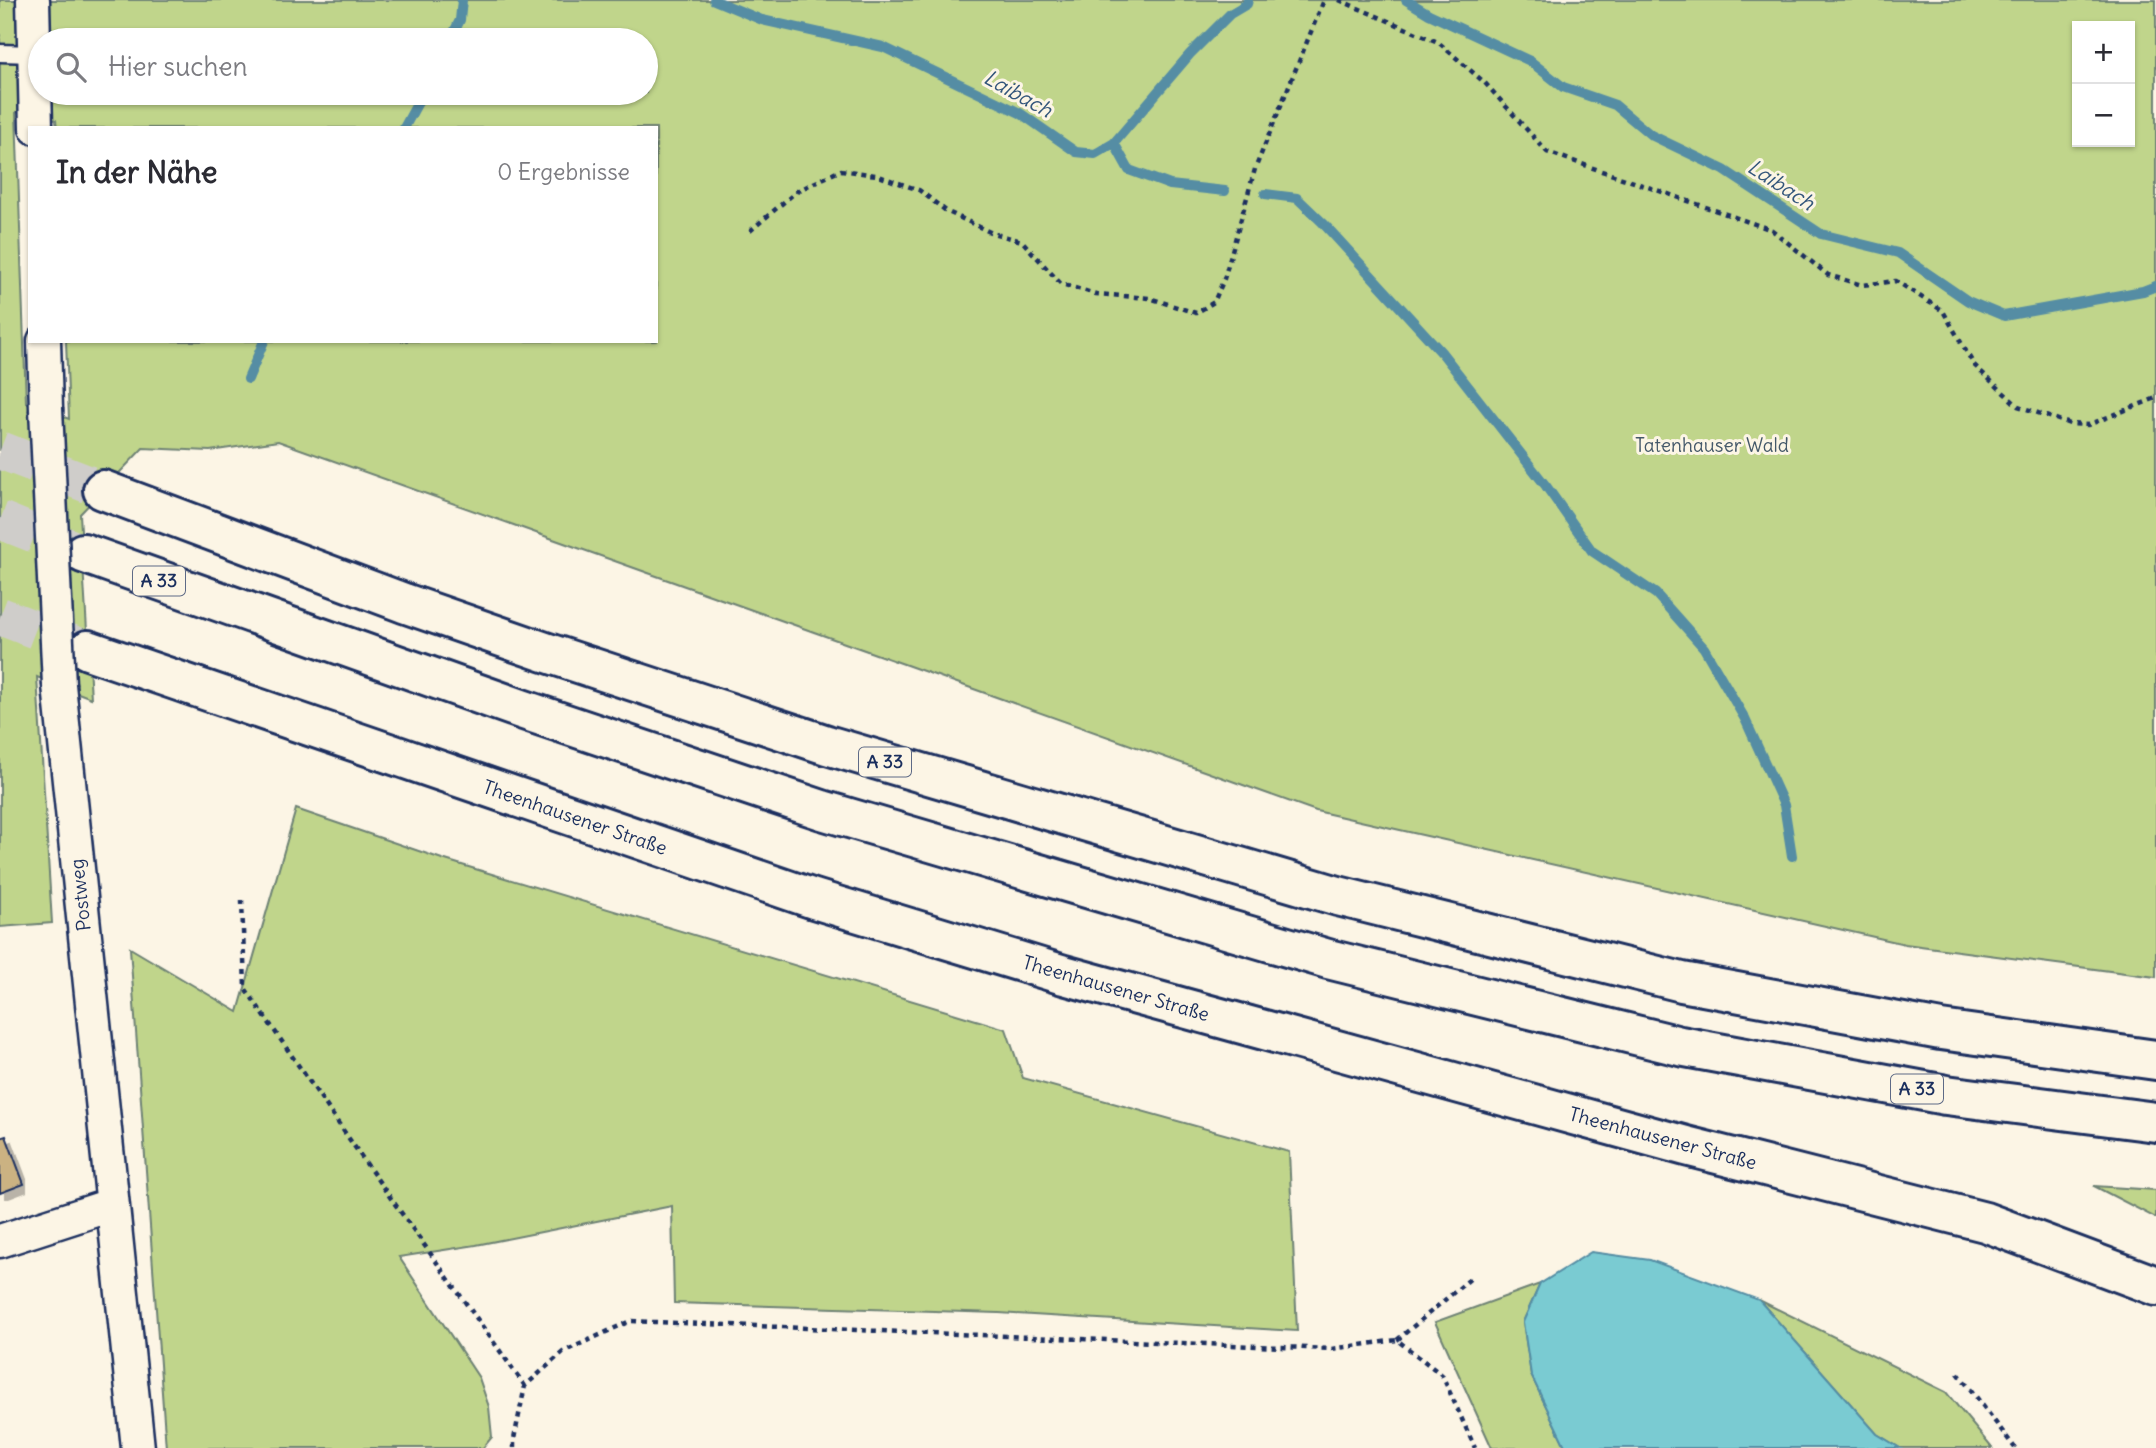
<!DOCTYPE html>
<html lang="de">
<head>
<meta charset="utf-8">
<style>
	:root { --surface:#fff; --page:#f2f2f3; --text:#2b2b33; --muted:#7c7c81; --line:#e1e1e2 }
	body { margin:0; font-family:Delius,sans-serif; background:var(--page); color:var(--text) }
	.controls { position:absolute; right:21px; top:21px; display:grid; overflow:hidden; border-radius:0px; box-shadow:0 2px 5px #0004 }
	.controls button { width:63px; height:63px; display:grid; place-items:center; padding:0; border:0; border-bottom:2px solid var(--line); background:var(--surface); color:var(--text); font:35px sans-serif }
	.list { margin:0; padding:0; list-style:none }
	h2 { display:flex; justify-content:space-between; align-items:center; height:91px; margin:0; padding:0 28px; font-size:30px }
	h2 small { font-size:23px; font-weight:400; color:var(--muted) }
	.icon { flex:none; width:38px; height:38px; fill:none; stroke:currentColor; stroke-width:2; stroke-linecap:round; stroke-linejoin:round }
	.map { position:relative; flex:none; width:2156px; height:1448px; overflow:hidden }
	.search { position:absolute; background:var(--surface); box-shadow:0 2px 5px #0004; left:28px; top:28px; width:630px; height:77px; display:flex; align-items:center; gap:18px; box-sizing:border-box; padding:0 24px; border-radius:38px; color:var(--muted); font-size:26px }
	.panel { position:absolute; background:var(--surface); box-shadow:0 2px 5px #0004; left:28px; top:126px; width:630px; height:217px; border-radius:0px }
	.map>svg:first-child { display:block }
	.green { fill:#c0d58b; stroke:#6e8274; stroke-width:2; fill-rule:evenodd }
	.water { fill:#7acbd2; stroke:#548da4; stroke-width:2 }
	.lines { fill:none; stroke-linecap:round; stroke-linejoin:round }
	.stream { stroke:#548da4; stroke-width:10 }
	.building { fill:#cbb282; stroke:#1b2f5e; stroke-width:2; filter:url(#shadow) }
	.secondary-tunnel { stroke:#cfcdca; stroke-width:38; stroke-dasharray:38 19; stroke-linecap:butt }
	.motorway-tunnel { stroke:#cfcdca; stroke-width:38; stroke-dasharray:38 19; stroke-linecap:butt }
	.service-casing { stroke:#1b2f5e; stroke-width:21 }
	.minor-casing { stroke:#1b2f5e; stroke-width:37 }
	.secondary-casing { stroke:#1b2f5e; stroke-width:44 }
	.motorway-casing { stroke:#1b2f5e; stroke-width:44 }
	.path { stroke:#1b2f5e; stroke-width:4.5; stroke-dasharray:5 5; stroke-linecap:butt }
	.service { stroke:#fcf5e5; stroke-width:16 }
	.minor { stroke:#fcf5e5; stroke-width:32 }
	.secondary { stroke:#fcf5e5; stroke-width:38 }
	.motorway { stroke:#fcf5e5; stroke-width:38 }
	.minor-bridge-casing { stroke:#1b2f5e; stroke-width:37; stroke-linecap:butt }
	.minor-bridge { stroke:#fcf5e5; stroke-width:32 }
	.labels { text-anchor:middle; stroke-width:6; stroke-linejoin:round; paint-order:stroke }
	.shield { fill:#fcf5e5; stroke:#5e6a86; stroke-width:2 }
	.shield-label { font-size:18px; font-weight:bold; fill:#1b2f5e }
	.park-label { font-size:19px; fill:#445869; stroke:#fcf5e5 }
	.street-label { font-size:19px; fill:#1b2f5e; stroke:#fcf5e5 }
	.water-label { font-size:21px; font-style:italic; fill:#33567b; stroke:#fcf5e5 }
</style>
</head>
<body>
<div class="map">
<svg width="2156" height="1448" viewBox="0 0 2156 1448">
	<defs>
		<filter id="shadow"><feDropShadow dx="6" dy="6" stdDeviation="0" flood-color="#0004"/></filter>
	</defs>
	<rect width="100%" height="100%" fill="#fcf5e5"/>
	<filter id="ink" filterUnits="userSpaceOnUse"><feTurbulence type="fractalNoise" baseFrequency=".0143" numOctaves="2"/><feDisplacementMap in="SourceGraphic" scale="14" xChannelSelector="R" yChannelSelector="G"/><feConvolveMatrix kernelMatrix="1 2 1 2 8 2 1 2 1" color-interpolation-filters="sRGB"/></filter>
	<g filter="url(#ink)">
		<path class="green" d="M0 0H2156V977L1905 944 1316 811 278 441 210 451 143 448 80 514 91 698 37 677 52 923 0 927ZM2077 26H2130V142H2077ZM40 40H646V93H40ZM16 112 56 120 57 128H656V341H66L69 419 26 402Z
			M296 809 442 859 1006 1029 1023 1078 1289 1152 1297 1331 999 1313 674 1303 672 1206 476 1245 399 1257 479 1378 489 1407 492 1437 483 1448H166L130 948 238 1012Z
			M2094 1186 2156 1190V1219V1218Z
			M1540 1284 1523 1322 1531 1375 1566 1448H1492L1435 1322Z
			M1759 1300 1946 1392 1992 1448H1900L1877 1434Z"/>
		<path class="water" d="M1591 1252 1650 1260 1759 1300 1877 1434 1900 1448H1566L1531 1375 1523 1322 1540 1284Z"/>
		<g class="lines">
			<path class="stream" d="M714 0 762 20 883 47 1020 113 1076 152 1095 154 1114 143 1190 54 1230 14 1247 4 1248 0
				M1406 0 1429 14 1530 61 1563 87 1615 105 1651 135 1724 170 1821 234 1898 253 1968 301 2004 316 2143 291 2156 286
				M450 40 460 20 462 0
				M404 128 423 93
				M1114 143 1129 170 1170 185 1225 191
				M1265 194 1297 198 1323 223 1442 353 1546 486 1592 551 1656 594 1704 648 1745 719 1784 805 1792 856
				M248 379 264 341"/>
		</g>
		<path class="building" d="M6 1136 24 1184 0 1193V1138Z"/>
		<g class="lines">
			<path class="secondary-tunnel" d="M0 616 88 650"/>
			<path class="motorway-tunnel" d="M0 450 103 490
				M0 520 83 553"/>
			<defs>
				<path id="service" d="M0 53 33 54"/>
				<path id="minor" d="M33 0 36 128
					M44 341 46 409
					M59 685 138 1448
					M0 1241 111 1205"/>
				<path id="secondary" d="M88 650 814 899 1064 975 1686 1146 1985 1222 2156 1286"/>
				<path id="motorway" d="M103 490 404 603 545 652 827 745 1338 896 1682 982 1941 1030 2156 1060
					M83 553 521 709 822 810 1328 959 1680 1046 1946 1095 2156 1122"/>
			</defs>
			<use href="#service" class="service-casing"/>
			<use href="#minor" class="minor-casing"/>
			<use href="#secondary" class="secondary-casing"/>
			<use href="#motorway" class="motorway-casing"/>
			<path class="path" d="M1339 0 1438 42 1485 83 1547 152 1772 230 1828 275 1862 285 1896 281 1943 311 1974 365 2018 406 2070 424 2088 425 2156 398
				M750 231 797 191 841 170 876 175 919 190 946 211 992 233 1022 241 1061 284 1096 294 1149 298 1196 313 1214 302 1224 279 1255 169 1324 0
				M242 900 245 988 370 1169 525 1386
				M1397 1340 1471 1278
				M1958 1373 2015 1448
				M514 1448V1439L525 1386 563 1352 630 1321 1331 1349 1397 1340 1442 1375 1475 1448"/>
			<use href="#service" class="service"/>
			<use href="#minor" class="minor"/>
			<use href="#secondary" class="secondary"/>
			<use href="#motorway" class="motorway"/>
			<defs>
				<path id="minor-bridge" d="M46 409 59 685"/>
			</defs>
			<use href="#minor-bridge" class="minor-bridge-casing"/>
			<use href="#minor-bridge" class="minor-bridge"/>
		</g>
	</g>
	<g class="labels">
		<g class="shield">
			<rect x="133" y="566.5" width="52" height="29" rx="5"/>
			<rect x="859" y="747.5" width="52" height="29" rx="5"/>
			<rect x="1891" y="1074.5" width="52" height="29" rx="5"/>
		</g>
		<g class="shield-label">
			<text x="159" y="587">A 33</text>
			<text x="885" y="768">A 33</text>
			<text x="1917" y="1095">A 33</text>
		</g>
		<g class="park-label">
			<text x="1712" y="452">Tatenhauser Wald</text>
		</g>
		<g class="street-label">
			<text transform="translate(575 817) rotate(19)" y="7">Theenhausener Straße</text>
			<text transform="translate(80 895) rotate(-96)" y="7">Postweg</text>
			<text transform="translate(1116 988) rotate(16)" y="7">Theenhausener Straße</text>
			<text transform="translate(1663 1138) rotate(15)" y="7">Theenhausener Straße</text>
		</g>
		<g class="water-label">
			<text transform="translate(1018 94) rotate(29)" y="7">Laibach</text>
			<text transform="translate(1781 185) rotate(33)" y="7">Laibach</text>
		</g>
	</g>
</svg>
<div class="controls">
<button>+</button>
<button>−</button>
</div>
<div class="search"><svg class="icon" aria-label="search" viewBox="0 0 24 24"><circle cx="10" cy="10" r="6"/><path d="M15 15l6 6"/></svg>Hier suchen</div>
<section class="panel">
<h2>In der Nähe<small>0 Ergebnisse</small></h2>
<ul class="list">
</ul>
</section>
</div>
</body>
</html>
